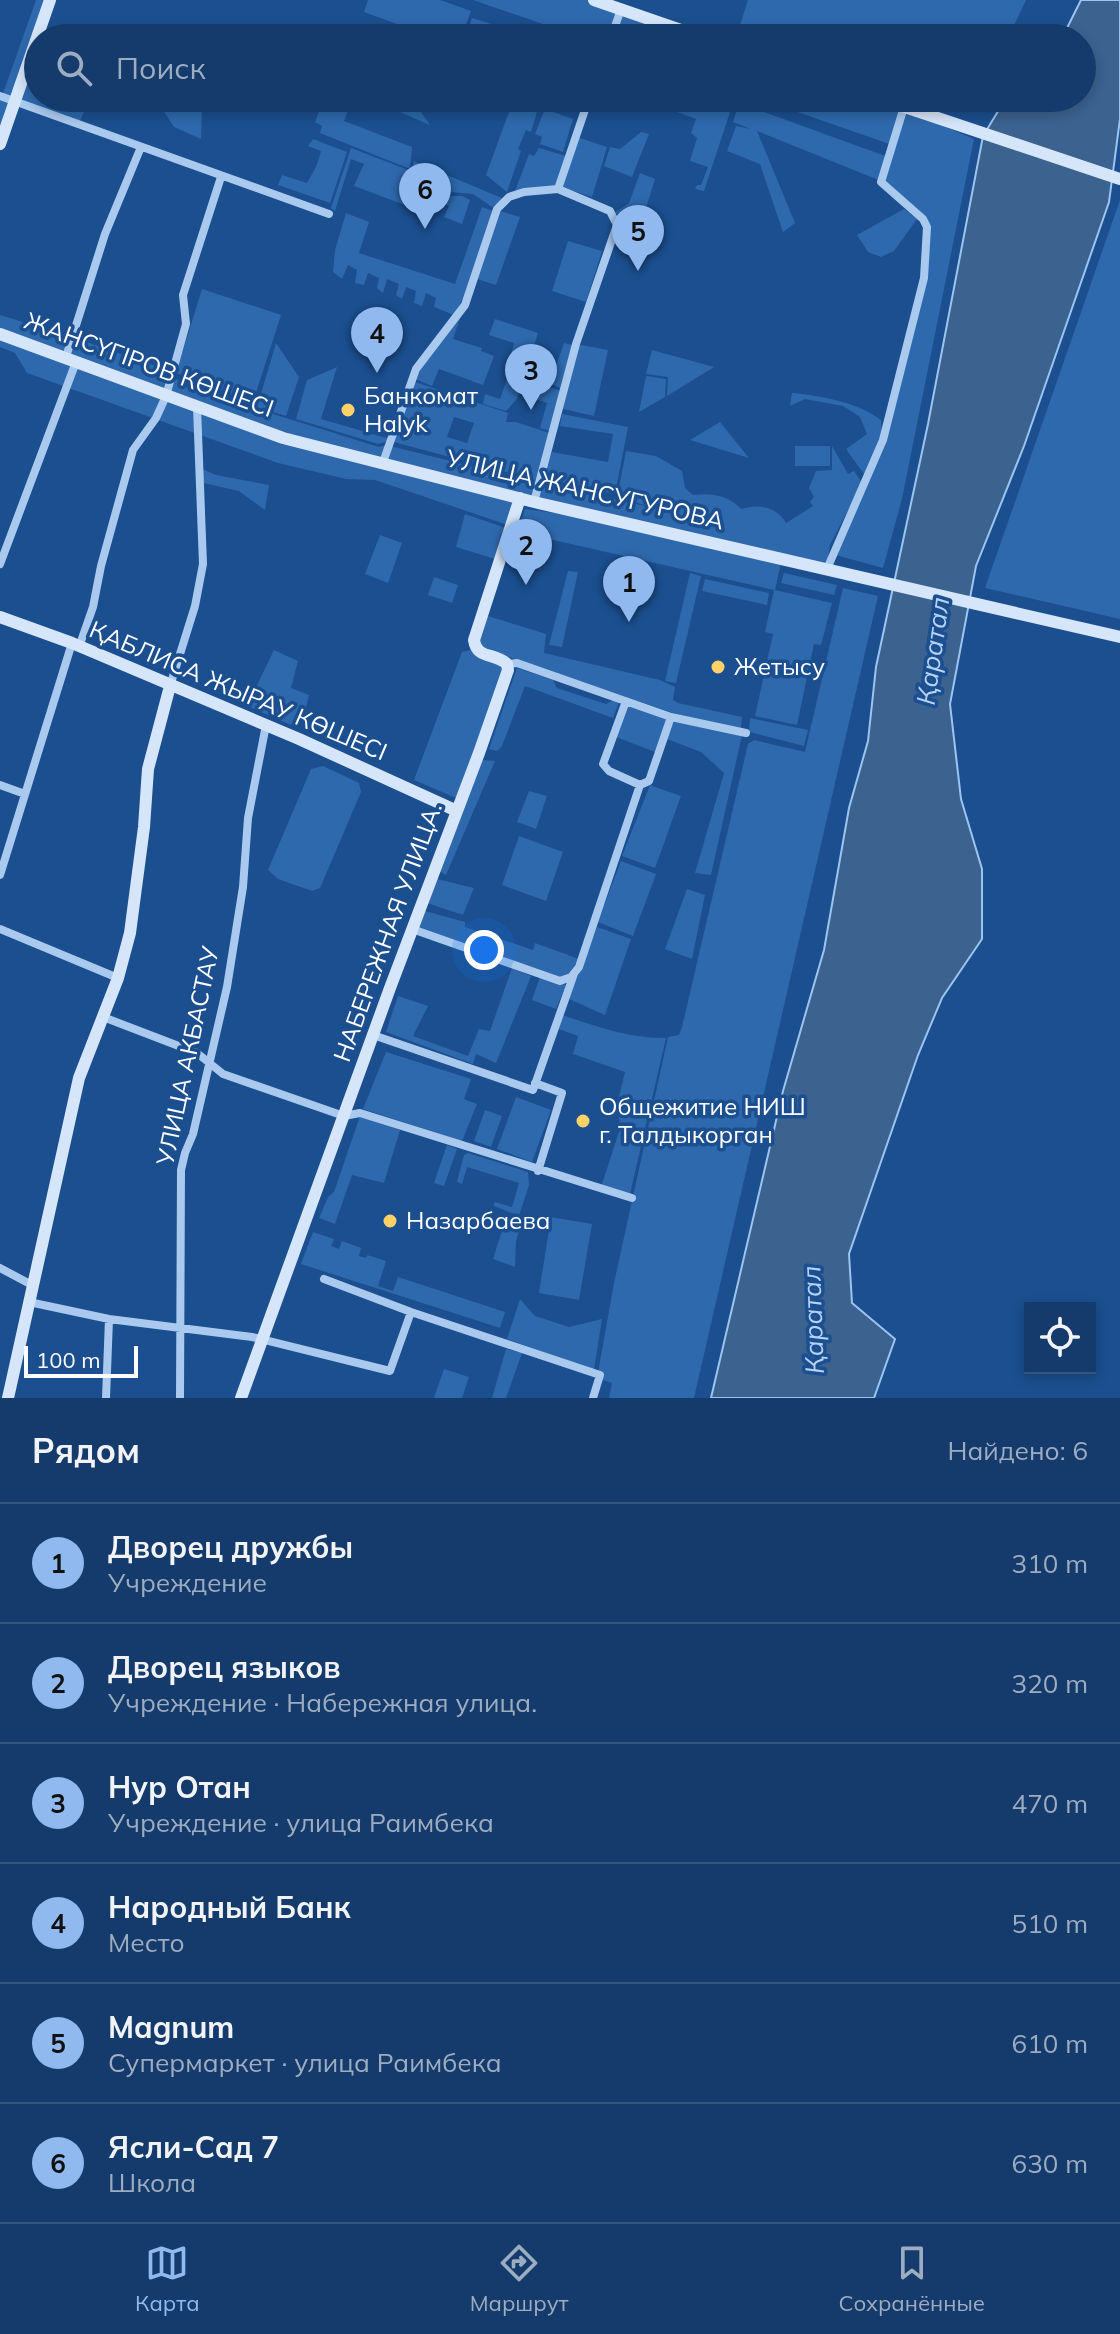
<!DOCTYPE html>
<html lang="ru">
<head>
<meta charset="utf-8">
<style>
	:root { --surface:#143b6b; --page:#1d4271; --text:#f1f3f6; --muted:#9dadc1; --line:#33557e; --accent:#90b9f0 }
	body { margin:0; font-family:Mulish,sans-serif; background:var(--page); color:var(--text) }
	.controls { position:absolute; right:24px; bottom:24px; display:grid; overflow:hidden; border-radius:0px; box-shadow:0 4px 12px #0003 }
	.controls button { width:72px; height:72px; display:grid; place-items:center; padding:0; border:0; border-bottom:2px solid var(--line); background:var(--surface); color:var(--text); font:40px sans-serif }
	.scale { position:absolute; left:24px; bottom:20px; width:114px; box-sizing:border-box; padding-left:8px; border:4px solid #fff; border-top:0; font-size:22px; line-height:28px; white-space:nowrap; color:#fff; -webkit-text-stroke:6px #1b4f8f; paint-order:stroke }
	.you { position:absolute; left:484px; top:950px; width:28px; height:28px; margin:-20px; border:6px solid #fff; border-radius:50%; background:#1a73e8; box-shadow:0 0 0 12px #1a73e833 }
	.badge { display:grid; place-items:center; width:52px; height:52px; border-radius:50%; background:var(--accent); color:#111; font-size:26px; font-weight:700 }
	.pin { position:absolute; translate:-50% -66px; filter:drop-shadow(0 2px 4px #0008) }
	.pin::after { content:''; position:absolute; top:42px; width:28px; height:24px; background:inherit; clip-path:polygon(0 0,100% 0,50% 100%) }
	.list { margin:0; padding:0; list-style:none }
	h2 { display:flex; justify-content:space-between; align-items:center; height:104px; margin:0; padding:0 32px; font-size:34px }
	h2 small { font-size:26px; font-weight:400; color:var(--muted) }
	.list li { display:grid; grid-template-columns:52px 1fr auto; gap:24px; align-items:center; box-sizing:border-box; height:120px; padding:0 32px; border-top:2px solid var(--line) }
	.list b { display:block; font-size:30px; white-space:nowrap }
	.list p { margin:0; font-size:26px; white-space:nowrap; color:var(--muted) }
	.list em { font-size:26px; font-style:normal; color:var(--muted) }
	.icon { flex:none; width:44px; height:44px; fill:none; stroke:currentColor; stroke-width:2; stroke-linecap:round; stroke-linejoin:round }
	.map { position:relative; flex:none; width:1120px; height:1398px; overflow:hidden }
	.search { position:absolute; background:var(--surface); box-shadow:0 4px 12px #0003; left:24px; right:24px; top:24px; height:88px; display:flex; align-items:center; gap:20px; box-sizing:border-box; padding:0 28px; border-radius:44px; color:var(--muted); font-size:30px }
	.sheet { height:824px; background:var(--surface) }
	nav { display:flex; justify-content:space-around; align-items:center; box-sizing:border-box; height:112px; border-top:2px solid var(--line); background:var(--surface); font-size:22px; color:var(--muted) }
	nav a { display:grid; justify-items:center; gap:4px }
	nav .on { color:var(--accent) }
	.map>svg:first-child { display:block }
	.green { fill:#2e69ad; fill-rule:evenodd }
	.water { fill:#3c6290; stroke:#9cc4f0; stroke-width:2 }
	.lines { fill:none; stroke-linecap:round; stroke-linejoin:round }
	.street { stroke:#a9c9ee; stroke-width:8 }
	.secondary { stroke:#d6e6fa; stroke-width:12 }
	.poi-dot { fill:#ffd166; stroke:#1b4f8f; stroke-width:3 }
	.labels { text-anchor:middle; stroke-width:7; stroke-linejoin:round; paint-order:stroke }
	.street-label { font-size:24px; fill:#fff; stroke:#1b4f8f }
	.poi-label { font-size:24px; fill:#fff; stroke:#1b4f8f; text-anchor:start }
	.water-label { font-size:26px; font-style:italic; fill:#b5d3f5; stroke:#1b4f8f }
</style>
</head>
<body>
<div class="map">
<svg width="1120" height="1398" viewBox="0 0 1120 1398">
	<rect width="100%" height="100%" fill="#1b4f8f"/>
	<path class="green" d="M36 0H45L0 132V102Z
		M368 0H440L471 11 461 38H436L364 12Z
		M473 0H594L704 38H584Z
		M748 0H1026L1008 38H736Z
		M472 18 504 28 501 38H465Z
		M30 69 38 76V98H61V102L84 112 79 123 20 99Z
		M155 98H167L202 107 201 139 174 127Z
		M324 98H339L337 105 348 110 344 121 412 147 410 169 320 133 322 126 315 122Z
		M367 98H400L399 107 421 112 430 125Z
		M514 98 539 105 531 132 526 130 518 149 521 151 507 192 486 175Z
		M639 98H709L732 106 704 191 695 189 697 185H701L708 167 690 161 697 138 691 133 696 119Z
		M758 98H878L974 139 902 499 883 568 832 554 879 452 924 271 925 223 881 181 757 131 795 223 783 232 760 164 727 151 736 126 751 129 733 122 739 103 888 157 892 145Z
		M545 109 573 119 563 152 540 144 542 137 535 134Z
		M641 132 649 134 632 177 604 166 610 147 620 149Z
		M577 137 607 147 592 197 561 187Z
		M313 139 347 152 330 203 278 185 282 175 307 183 316 167 321 151 308 146Z
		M351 148 411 171 414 161 504 199 492 207 473 194 438 191 433 201 422 197 418 210 354 186 364 164 351 159 335 211 331 208Z
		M539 148 566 156 556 186 515 191 529 154 534 156Z
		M640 173 655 179 641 224 614 213 629 203Z
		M439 196H462L470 200 462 224 444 217 449 206 436 201Z
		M1120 200V619L985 588Z
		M482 207 493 211 466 293 454 315 434 307 436 298 426 293 422 306 414 303 416 291 406 287 402 299 396 295 399 284 387 279 383 293 377 288 379 278 368 273 364 285 355 283 357 270 348 265 342 279 333 272 335 250 346 213 369 222 359 253 455 284Z
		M904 209 917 219 894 251 881 257 868 252 857 235Z
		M500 211 520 217 496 285 477 279Z
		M568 241 602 251 586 302 552 291Z
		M202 289 281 315 253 402 176 373Z
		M462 312 453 339 482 348 481 351 494 356 483 385 439 369 432 386 415 379 423 364Z
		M0 315 78 339 169 371 183 386 379 447 386 445 535 482 677 513 617 498 626 451 656 456 682 471 685 488 693 495C712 493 728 495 741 509 759 504 776 506 786 523L813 506 810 502 814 497 809 488 816 471 832 470V446L848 474 854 471 862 483 830 545 827 566 284 436 0 331Z
		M495 319 538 333 517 399 506 411 483 404 485 394 500 399 514 359 510 358 514 343 489 335Z
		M0 334 283 445 285 440 520 498 511 526 375 480 346 479 278 463 27 373 15 353 0 347Z
		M276 343 299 377 286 416 257 407Z
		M564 343 572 345 560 388 550 383Z
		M576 344 608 350 594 416 559 408Z
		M652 350 714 367 667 396 668 377 646 374Z
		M337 367 321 419 390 439 412 381 508 413 506 422H516L552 434 540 481 390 441 378 444 296 419 307 380ZM454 417 474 423 467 443 447 437Z
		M646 376 666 379 665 397 639 412Z
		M527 380 561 391 551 431 540 428 547 403 522 394Z
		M792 393C822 396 857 402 881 420L882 435 864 474 846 449 867 434 860 417 843 406 805 399 790 406Z
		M562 414 628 427 615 494 543 478 552 452 608 462 613 434 560 426Z
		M720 422 749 458 690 440Z
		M795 446H830V466H795Z
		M202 469 216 475 269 485 265 510 239 491 203 483Z
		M525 509 622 522 782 558 775 590 832 603 821 645 814 644 797 725 755 716 773 634 765 632 774 590 518 532Z
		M465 514 506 528 495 559 456 547Z
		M380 535 402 543 388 583 365 574Z
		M568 571 578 572 562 647 549 645Z
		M690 573 701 576 676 683 665 681Z
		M784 573 837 585 834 595 781 583Z
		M434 577 458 585 452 603 428 595Z
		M705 579 769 593 767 605 702 591Z
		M843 588 878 596 694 1398H609L612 1383 597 1378 614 1283 668 1037 679 1035 682 1027 748 744 754 740 805 752Z
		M485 615 546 634 544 653 660 680 675 687 673 700 678 703 742 717 741 729 673 713 479 647 477 636Z
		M475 649 507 664 456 798 414 780 462 652Z
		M274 650 298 661 291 688 309 695 303 721 298 728 247 706Z
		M517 668 553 680 557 688 606 704 615 699 619 702 613 718 525 686 502 746 497 751 489 749Z
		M627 705 667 719 655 752 616 737Z
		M750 718 808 730 804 746 749 732Z
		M674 722 742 735 711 875 695 873 724 773 701 752 667 739Z
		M480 760 495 761 446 875 439 871Z
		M323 766 359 783 361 792 320 888 312 891 278 879 268 870 311 769Z
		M650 785 681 796 655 868 622 856Z
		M529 791 547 796 536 829 517 822Z
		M519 836 563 852 546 901 502 885Z
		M621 861 656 874 633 936 598 922Z
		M437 879 474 888 463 915 427 903Z
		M687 889 705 895 692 959 665 949Z
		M425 911 465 922V927L533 950 535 943 579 959 569 973 559 978 418 929Z
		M597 927 631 939 605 1015 569 999Z
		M512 968 531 976 496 1063 476 1054 473 1064 386 1032 398 996 428 1006 413 1036 468 1056 479 1029 490 1031Z
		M540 977 566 985 556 1009 532 1000Z
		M562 1015C596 1026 630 1039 666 1038L630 1194 601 1187 620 1129 618 1101 625 1072 573 1054 578 1036 559 1029Z
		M386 1052 471 1079 464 1099 477 1104 462 1141 363 1109Z
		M516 1097 551 1110 532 1162 497 1149Z
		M485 1110 502 1116 491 1147 474 1141Z
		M360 1116 400 1130 384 1183 352 1175 335 1224 319 1218 328 1197 334 1192Z
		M447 1145 457 1149 444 1186 434 1183Z
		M468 1153 528 1172 529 1185 519 1216 494 1206V1202L512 1207 519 1183 467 1167 462 1184 457 1182 464 1155Z
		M551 1217 592 1224 579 1300 539 1293Z
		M505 1221 521 1224 516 1241 515 1267 493 1259Z
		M313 1232 334 1239 331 1246 339 1249 342 1241 361 1248 359 1256 366 1258 367 1255 386 1261 378 1286 393 1291 398 1277 505 1312 500 1328 301 1264Z
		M520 1299 535 1316 569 1327 602 1319 594 1370 507 1339Z
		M506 1349 522 1353 506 1398H492Z
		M444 1369 469 1377 462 1398H434Z"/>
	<path class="water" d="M1081 0H1120V119L1109 202 1024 446 976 566 950 704 961 799 982 869V939L942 998 918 1055 849 1254 852 1303 895 1339 874 1398H711L783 1091 824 950 849 808 868 741 876 667 928 424 983 136 1006 98H1082V38H1062Z"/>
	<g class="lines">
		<path class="street" d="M611 38 621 9
			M0 96 329 214
			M66 357 105 234 141 147
			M382 465 416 369 465 305 497 209 509 197 524 192 558 189
			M534 502 576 344 617 225 610 211 558 189 589 98
			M0 564 76 362
			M827 569 883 440 924 278 927 227 923 219 881 182 904 107
			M79 647 93 607 101 566 133 450 156 418 166 396 186 324 183 295 221 177
			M170 686 195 606 203 564 197 407
			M626 701 603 764 609 771 640 785
			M671 717 746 733
			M0 785 25 794
			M0 875 72 643
			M0 929 118 978
			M412 929 560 981 571 977 579 967 640 785 649 781 671 717 517 663 507 664
			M103 1017 197 1053 223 1074 344 1116 360 1113 632 1198
			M373 1035 533 1090 574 974
			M535 1083 562 1093 538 1171
			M0 1268 32 1285
			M324 1279 411 1312
			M29 1302 109 1319 252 1337 390 1371 411 1312 600 1375 593 1398
			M106 1398 109 1319
			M180 1398 181 1170 185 1153 193 1134 227 987 243 887 248 818 266 725"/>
		<path class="secondary" d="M594 0 704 38
			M878 98 1120 179
			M0 144 50 0
			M0 334 283 438 534 502 1120 637
			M0 617 72 643 299 739 457 811
			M8 1398 79 1078 118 978 130 933 144 827 148 769 170 686
			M241 1398 390 988 479 753 508 670 507 664C495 652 477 660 474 640L520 498"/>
	</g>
	<g class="poi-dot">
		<circle cx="348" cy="410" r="8"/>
		<circle cx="718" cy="667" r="8"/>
		<circle cx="583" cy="1121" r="8"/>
		<circle cx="390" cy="1221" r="8"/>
	</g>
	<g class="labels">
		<g class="street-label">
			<text transform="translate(149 365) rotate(20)" y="8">ЖАНСҮГІРОВ КӨШЕСІ</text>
			<text transform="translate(585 490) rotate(13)" y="8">УЛИЦА ЖАНСУГУРОВА</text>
			<text transform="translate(238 691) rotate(23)" y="8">ҚАБЛИСА ЖЫРАУ КӨШЕСІ</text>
			<text transform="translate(388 932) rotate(-70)" y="8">НАБЕРЕЖНАЯ УЛИЦА.</text>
			<text transform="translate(188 1056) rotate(-78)" y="8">УЛИЦА АКБАСТАУ</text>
		</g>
		<g class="poi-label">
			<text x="364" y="404">Банкомат<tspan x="364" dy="28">Halyk</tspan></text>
			<text x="734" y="675">Жетысу</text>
			<text x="599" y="1115">Общежитие НИШ<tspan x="599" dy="28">г. Талдыкорган</tspan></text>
			<text x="406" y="1229">Назарбаева</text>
		</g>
		<g class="water-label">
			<text transform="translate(933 651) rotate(-82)" y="9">Қаратал</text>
			<text transform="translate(813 1320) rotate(-92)" y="9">Қаратал</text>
		</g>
	</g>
</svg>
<div class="controls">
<button><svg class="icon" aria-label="locate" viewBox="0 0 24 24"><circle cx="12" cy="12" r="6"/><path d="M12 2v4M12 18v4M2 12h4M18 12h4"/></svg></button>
</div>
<div class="scale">100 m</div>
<div class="you"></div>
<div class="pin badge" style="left:629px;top:622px">1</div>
<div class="pin badge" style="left:526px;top:585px">2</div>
<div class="pin badge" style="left:531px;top:410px">3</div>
<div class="pin badge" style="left:377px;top:373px">4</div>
<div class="pin badge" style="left:638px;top:271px">5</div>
<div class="pin badge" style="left:425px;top:229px">6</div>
<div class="search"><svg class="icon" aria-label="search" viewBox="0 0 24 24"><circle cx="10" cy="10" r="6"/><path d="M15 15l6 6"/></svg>Поиск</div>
</div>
<section class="sheet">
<h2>Рядом<small>Найдено: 6</small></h2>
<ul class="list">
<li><span class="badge">1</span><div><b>Дворец дружбы</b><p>Учреждение</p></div><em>310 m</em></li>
<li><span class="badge">2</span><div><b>Дворец языков</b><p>Учреждение · Набережная улица.</p></div><em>320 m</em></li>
<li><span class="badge">3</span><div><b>Нур Отан</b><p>Учреждение · улица Раимбека</p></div><em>470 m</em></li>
<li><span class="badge">4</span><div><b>Народный Банк</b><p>Место</p></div><em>510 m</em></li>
<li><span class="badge">5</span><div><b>Magnum</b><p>Супермаркет · улица Раимбека</p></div><em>610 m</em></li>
<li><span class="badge">6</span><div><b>Ясли-Сад 7</b><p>Школа</p></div><em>630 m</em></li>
</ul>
</section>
<nav>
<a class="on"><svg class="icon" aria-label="map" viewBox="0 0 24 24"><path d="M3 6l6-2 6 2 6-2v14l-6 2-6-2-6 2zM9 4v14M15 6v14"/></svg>Карта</a>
<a><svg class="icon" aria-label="directions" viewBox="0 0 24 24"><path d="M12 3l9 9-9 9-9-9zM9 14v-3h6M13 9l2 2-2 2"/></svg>Маршрут</a>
<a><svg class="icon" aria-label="saved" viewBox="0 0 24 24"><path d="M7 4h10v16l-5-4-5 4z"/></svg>Сохранённые</a>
</nav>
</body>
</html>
